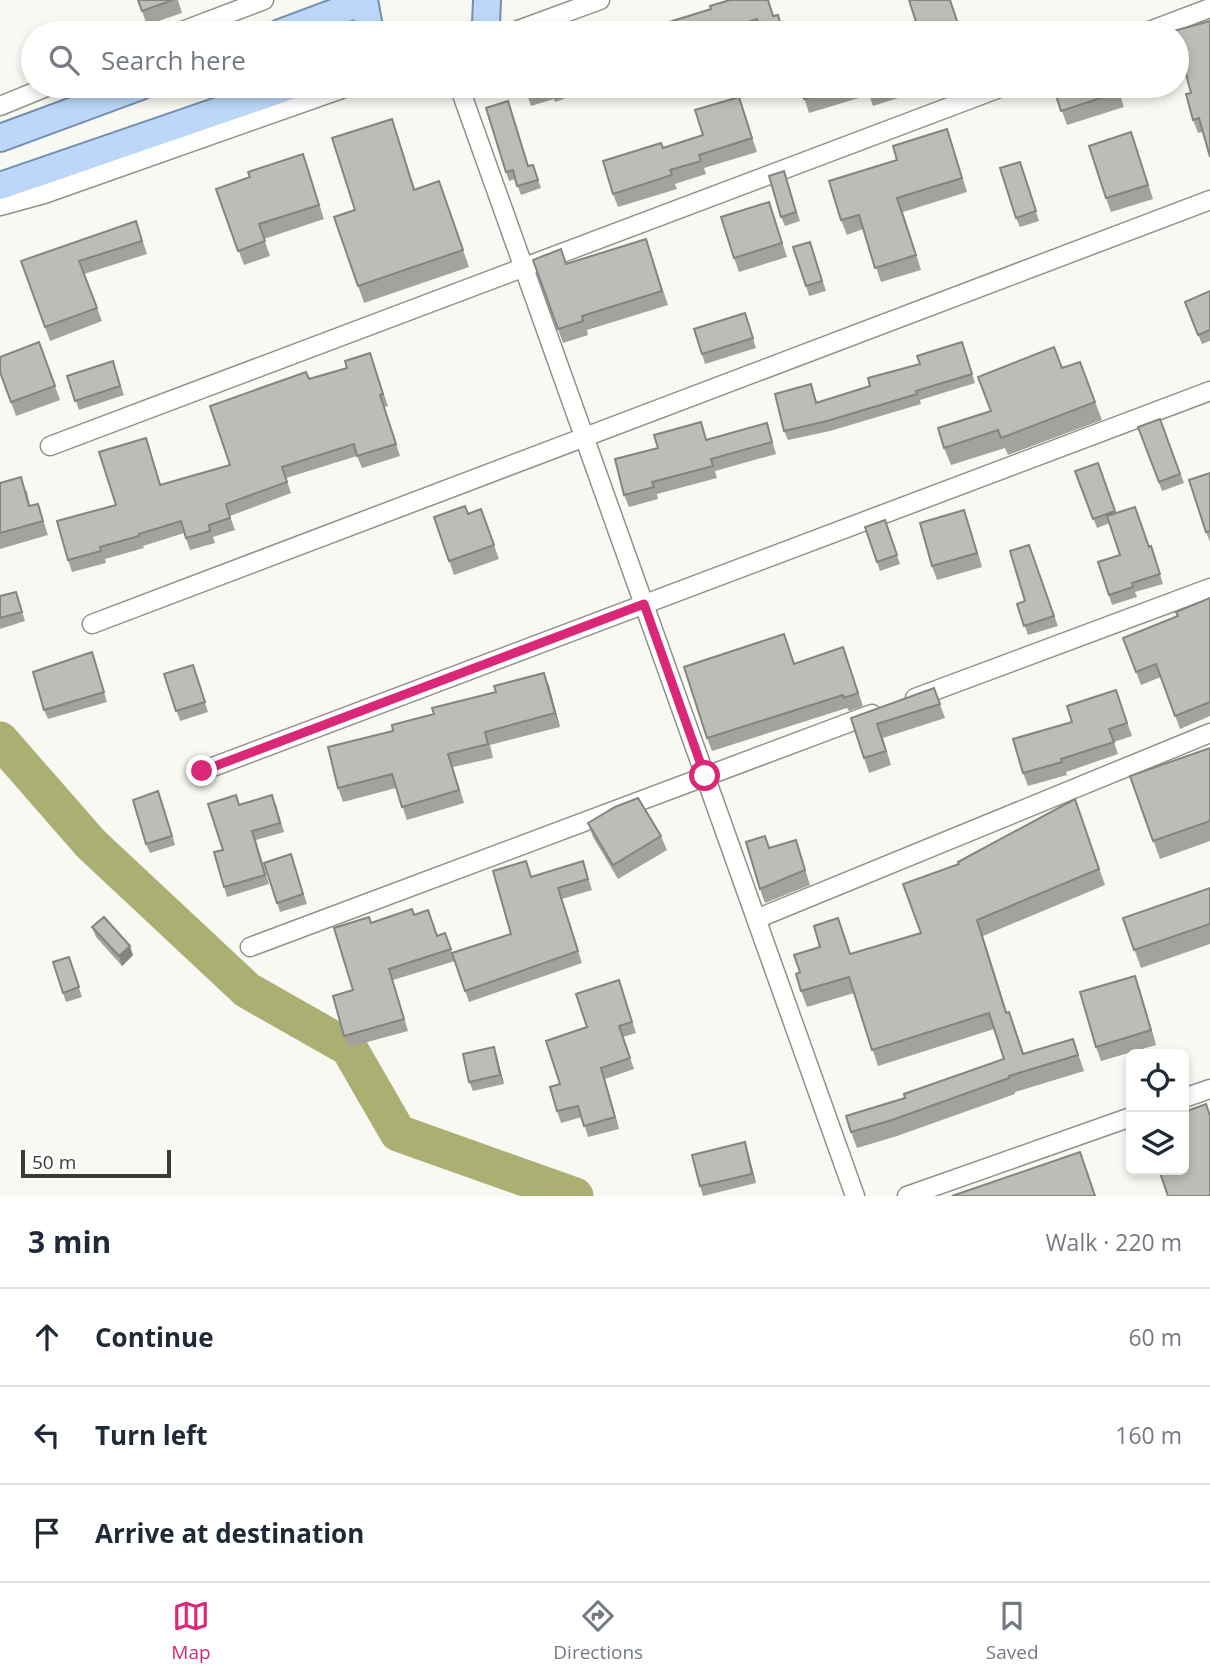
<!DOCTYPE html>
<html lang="en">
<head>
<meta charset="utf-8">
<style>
	:root { --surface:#fff; --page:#f2f2f3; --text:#1f2937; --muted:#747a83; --line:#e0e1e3; --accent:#db2777 }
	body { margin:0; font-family:"Open Sans",sans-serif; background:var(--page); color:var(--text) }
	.controls { position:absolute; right:21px; bottom:21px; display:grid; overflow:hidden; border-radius:10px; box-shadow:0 4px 10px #0003 }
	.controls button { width:63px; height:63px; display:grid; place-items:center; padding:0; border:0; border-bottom:2px solid var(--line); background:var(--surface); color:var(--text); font:35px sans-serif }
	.scale { position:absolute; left:21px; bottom:18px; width:150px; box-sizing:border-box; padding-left:7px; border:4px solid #3a3a38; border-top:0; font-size:19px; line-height:24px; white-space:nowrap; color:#3a3a38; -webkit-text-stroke:5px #fff; paint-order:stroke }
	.stop { position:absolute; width:21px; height:21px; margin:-16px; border:5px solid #db2777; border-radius:50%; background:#fff }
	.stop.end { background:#db2777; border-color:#fff; box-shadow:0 2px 7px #0008 }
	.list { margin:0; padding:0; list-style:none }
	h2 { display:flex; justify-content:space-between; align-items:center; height:91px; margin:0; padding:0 28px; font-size:30px }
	h2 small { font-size:23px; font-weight:400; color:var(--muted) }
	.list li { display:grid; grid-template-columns:46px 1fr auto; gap:21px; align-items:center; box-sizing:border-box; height:98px; padding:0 28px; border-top:2px solid var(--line) }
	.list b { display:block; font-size:26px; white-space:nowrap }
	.list em { font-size:23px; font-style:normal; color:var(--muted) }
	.icon { flex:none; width:38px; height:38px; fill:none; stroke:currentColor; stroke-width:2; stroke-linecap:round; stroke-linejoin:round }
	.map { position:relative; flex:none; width:1210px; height:1196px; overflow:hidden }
	.search { position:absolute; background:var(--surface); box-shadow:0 4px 10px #0003; left:21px; right:21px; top:21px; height:77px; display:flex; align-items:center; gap:18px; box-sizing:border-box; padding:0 24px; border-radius:38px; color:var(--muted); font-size:26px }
	.sheet { height:385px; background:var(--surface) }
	nav { display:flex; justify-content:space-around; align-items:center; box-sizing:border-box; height:98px; border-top:2px solid var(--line); background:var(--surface); font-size:19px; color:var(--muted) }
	nav a { display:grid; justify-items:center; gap:4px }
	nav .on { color:var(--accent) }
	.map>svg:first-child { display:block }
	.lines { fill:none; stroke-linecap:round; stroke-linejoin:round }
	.river { stroke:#acaf72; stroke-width:37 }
	.minor-casing { stroke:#91918c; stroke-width:21 }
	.primary-casing { stroke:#718eb0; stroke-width:30 }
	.minor { stroke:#fff; stroke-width:18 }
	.primary { stroke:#bcd7f7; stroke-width:26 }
	.wall { fill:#a2a39d }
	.shaded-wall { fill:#848480 }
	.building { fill:#bcbdb7; stroke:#848480; stroke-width:2 }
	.route { stroke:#db2777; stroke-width:9 }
</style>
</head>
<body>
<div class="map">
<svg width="1210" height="1196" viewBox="0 0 1210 1196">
	<rect width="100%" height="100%" fill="#f9f9f3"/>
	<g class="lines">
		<path class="river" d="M0 740 91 844 247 990 349 1048 398 1133 575 1196"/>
		<defs>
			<path id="minor" d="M177 33 264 0
				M510 33 600 0
				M1144 33 1210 8
				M459 86 855 1196
				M0 106 49 86
				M0 206 44 194 350 86
				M50 446 1005 86
				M92 624 1210 200
				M915 698 1210 588
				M202 771 1210 391
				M756 919 1210 733
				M250 947 872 714
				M1184 1098 1210 1089
				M907 1196 1131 1117"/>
			<path id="primary" d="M364 0 370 33
				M280 33 363 2
				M481 33 486 24 487 0
				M0 138 141 86
				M0 186 291 86"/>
		</defs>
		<use href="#minor" class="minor-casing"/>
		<use href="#primary" class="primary-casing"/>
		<use href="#minor" class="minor"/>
		<use href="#primary" class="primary"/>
	</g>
	<path class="wall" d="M138 0H178L182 13 147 25Z
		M774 16 760 28 744 33H652Z
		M524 86H577L580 93 555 102 554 99 531 106Z
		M800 86H919L920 91 873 106 869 95 809 113Z
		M1053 86H1117L1124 107 1067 125Z
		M1191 93 1203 132 1198 133 1193 120Z
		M739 97 757 152 704 168 706 174 675 184 677 189 618 207 613 194 663 148 703 135Z
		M392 119 415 189 439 181 469 267 364 303 334 217 355 210Z
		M952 143 967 192 903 212 921 270 881 282 863 229 847 235 841 220Z
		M1136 146 1153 199 1111 212 1106 198Z
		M1020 162 1039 221 1020 227 1016 218Z
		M533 165 541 188 521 195 515 179 509 181 506 172Z
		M308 169 324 219 264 239 270 256 244 265 216 189Z
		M787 180 800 221 785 226 781 217Z
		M769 202 787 257 739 272 734 258Z
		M136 221 147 254 84 274 102 321 50 341 21 261Z
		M646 239 668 305 587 330 588 335 563 343 533 260 566 264Z
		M813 251 826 291 809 296 806 286Z
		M1210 291V341L1202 344 1188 311Z
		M745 313 756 348 705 364 702 354Z
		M39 342 60 400 16 416 0 372Z
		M962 342 975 383 920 400 921 404 830 431 788 440 784 431 811 384 817 402 870 386 920 364Z
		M370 353 388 406 384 407 400 456 362 468 357 456 286 478 291 493 230 516 235 530 213 537 215 543 190 550 184 533 143 546 144 548 105 559 106 563 72 572 68 560 116 505 146 438 161 485 230 465 309 379 347 368Z
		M113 361 124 395 79 410 67 376Z
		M1080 362 1102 420 1008 455 1005 448 951 465 944 448 991 411 1062 368Z
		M1160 419 1184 483 1162 491 1138 427Z
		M767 423 776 454 715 471 717 478 657 494 658 499 629 507 624 495 707 439Z
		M1098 463 1116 513 1149 547 1151 546 1163 584 1135 592 1137 597 1112 605 1098 562 1120 555 1110 523 1097 528 1075 471Z
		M1210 473V542L1206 532Z
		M0 483 27 491 30 506 38 504 48 535 0 549Z
		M481 509 499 559 454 575 434 517 468 514Z
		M964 510 982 567 937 580 932 566Z
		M885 520 900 564 880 571 865 527Z
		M1029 545 1058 626 1028 635 1017 604 1025 601Z
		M0 596 19 601 25 621 0 629Z
		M1210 598V716L1180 729 1161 677 1141 685 1123 638 1177 616Z
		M843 647 863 706 849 711 847 708 712 751 707 738 794 664Z
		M92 652 107 702 48 719 44 710Z
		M193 665 208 712 180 721 164 674Z
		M544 673 549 686 560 727 490 745 493 758 453 767 464 803 407 820 396 788 343 802 338 788 393 731 434 714 496 692Z
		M934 688 945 718 883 738 891 765 869 773 851 718Z
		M1116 690 1132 736 1114 742 1118 754 1066 772 1067 775 1028 786 1023 773 1072 722Z
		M1210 748V841L1160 859 1130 776Z
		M1075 799 1105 885 983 936 1007 1012 1015 1028 1024 1054 1073 1039 1084 1071 1015 1092V1094L897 1136 857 1148 851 1132 905 1098 1004 1059 994 1029 878 1066 854 993 807 1007 801 991 850 954 921 933 959 864Z
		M162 801 175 845 150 853 146 844Z
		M240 804H276L284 832 256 840 269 884 227 897 224 887 223 850Z
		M588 823 661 836 667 850 618 879 593 837Z
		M765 836 769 848 796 840 810 885 765 903 760 889Z
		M291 854 307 904 280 912 264 863Z
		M583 861 592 890 562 899 582 963 469 1002 452 953 511 934 531 877Z
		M1210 888V944L1141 968 1123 918Z
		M414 915 437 936 445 933 455 961 393 980 408 1031 349 1047 344 1036 372 923Z
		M92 927 133 955 122 966 96 937Z
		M69 957 82 997 66 1002 63 993Z
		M1140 990 1156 1045 1101 1061 1096 1047Z
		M623 992 636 1033 623 1037 634 1069 605 1079 619 1129 588 1137 582 1117 561 1123 557 1111 560 1084 587 1027Z
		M494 1047 504 1084 473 1091 469 1082Z
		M748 1152 756 1183 703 1196 700 1186Z"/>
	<path class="shaded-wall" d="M964 510 969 524 982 567 977 553Z
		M544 673 549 686 560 727 555 713Z
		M130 946 133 955 122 966 119 956Z
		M1135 976 1140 990 1156 1045 1151 1030Z
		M494 1047 497 1056 504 1084 500 1075Z
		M601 1068 605 1079 619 1129 615 1117Z
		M745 1142 748 1152 756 1183 752 1174Z"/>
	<path class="building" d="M138 0H173L142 11Z
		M730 0H768L773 16 778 15 783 33H762L757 19 713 33H652L650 28 711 9 710 6Z
		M909 0H950L961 33H902L918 28Z
		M1210 21V157L1199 118 1193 120 1186 94 1191 93 1177 40V33H1175L1174 31Z
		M524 86H570L551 92 550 90 527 97Z
		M800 86H847L804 99Z
		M866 86H887L868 92Z
		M1053 86H1117L1119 92 1061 111Z
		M739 97 752 138 699 155 701 161 670 170 672 175 613 194 603 161 661 143 663 148 703 135 695 110Z
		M508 101 528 166 533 165 538 180 517 186 513 170 506 172 486 108Z
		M392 119 414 190 439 181 463 250 358 286 334 217 355 210 332 138Z
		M947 129 962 178 897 198 916 255 875 268 859 215 841 220 829 181 897 160 893 146Z
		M1131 132 1148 185 1106 198 1089 146Z
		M303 154 319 205 259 224 265 241 238 251 216 189 250 177 248 172Z
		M1020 162 1036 211 1016 218 1000 168Z
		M784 171 796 212 781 217 769 176Z
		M769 202 782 243 734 258 721 217Z
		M136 221 142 241 79 261 97 308 45 327 21 261Z
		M646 239 662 291 582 316 583 321 558 329 533 260 561 249 566 264Z
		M810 242 822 281 806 286 793 247Z
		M1210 291V330L1198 335 1185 302Z
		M745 313 753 338 702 354 694 329Z
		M39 342 55 386 11 402 0 372V357Z
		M962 342 972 374 916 391 917 394 827 421 784 431 775 394 811 384 816 403 870 386 868 378 920 364 917 356Z
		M1054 347 1062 368 1080 362 1095 402 1001 438 998 430 944 448 938 428 991 411 978 377Z
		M370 353 383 394 380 395 396 444 357 456 354 444 282 467 287 482 226 504 230 518 209 525 210 531 186 538 181 521 139 534V536L100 547 101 551 68 560 57 521 116 505 99 452 146 438 160 485 230 465 210 406 306 372 309 379 347 368 345 361Z
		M113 361 120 386 75 401 67 376Z
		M1160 419 1180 474 1159 482 1138 427Z
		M701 422 706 440 767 423 772 442 711 459 713 466 652 482 654 487 624 495 615 459 658 448 654 435Z
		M1098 463 1115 511 1093 519 1075 471Z
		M1210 473V531L1206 532 1189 480Z
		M21 477 29 506 38 504 43 521 0 533V483Z
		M465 506 468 514 481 509 494 545 449 561 434 517Z
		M1135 507 1149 547 1151 546 1160 574 1132 583 1133 587 1109 595 1098 562 1120 555 1107 516Z
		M964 510 977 553 932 566 920 523Z
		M885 520 897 555 877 562 865 527Z
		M1029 545 1054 616 1024 626 1017 604 1025 601 1010 551Z
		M16 592 22 612 0 618V596Z
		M1210 598V702L1175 716 1156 664 1136 672 1123 638 1178 616 1176 612Z
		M784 634 794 664 843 647 858 693 844 698 843 695 707 738 684 667Z
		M92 652 104 692 44 710 33 672Z
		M193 665 205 702 176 711 164 674Z
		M544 673 555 713 485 732 488 744 448 754 459 790 402 807 392 774 338 788 328 747 393 731 392 725 434 714 432 708 496 692 494 686Z
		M934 688 940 704 877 724 886 751 864 758 851 718Z
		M1116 690 1127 723 1109 729 1114 742 1061 759 1062 762 1023 773 1013 739 1072 722 1067 706Z
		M1210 748V821L1153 841 1130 776Z
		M158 791 172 836 146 844 133 800Z
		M236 795 239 805 272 795 280 823 252 831 265 875 224 887 214 852 223 850 208 804Z
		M638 798 661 836 613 865 588 823 615 807Z
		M1075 799 1099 869 977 920 1006 1013 1009 1012 1023 1054 1073 1039 1078 1055 1009 1076V1078L892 1120 851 1132 846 1116 905 1098 904 1094 1004 1059 989 1013 872 1050 849 977 801 991 796 974 800 972 794 955 820 947 814 926 838 918 850 954 921 933 903 884 959 864 958 862Z
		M765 836 769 848 796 840 805 870 760 889 746 842Z
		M291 854 303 894 277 903 264 863Z
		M526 861 531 877 583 861 588 879 558 888 578 951 465 991 452 953 511 934 493 871Z
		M1210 888V924L1134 950 1123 918Z
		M412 909 414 915 428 910 437 936 445 933 451 949 389 969 404 1019 344 1036 333 996 353 990 334 928 369 917 371 923Z
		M104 917 130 946 119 956 92 927Z
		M69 957 79 987 63 993 53 962Z
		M1135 976 1151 1030 1096 1047 1080 992Z
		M619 980 632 1022 619 1026 630 1058 601 1068 615 1117 584 1126 578 1106 557 1111 550 1087 560 1084 546 1041 587 1027 576 994Z
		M494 1047 500 1075 469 1082 463 1054Z
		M1206 1104 1210 1116V1196H1168L1159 1170H1184V1112Z
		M745 1142 752 1174 700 1186 692 1155Z
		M1080 1152 1095 1196H952Z"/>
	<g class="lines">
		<path class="route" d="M202 771 644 604 705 776"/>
	</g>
</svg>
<div class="controls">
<button><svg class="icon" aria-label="locate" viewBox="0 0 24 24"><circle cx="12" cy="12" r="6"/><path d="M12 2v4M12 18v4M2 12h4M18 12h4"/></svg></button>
<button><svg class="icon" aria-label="layers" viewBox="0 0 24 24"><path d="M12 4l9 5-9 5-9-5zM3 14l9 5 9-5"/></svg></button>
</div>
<div class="scale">50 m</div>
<div class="stop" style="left:705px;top:776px"></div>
<div class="stop end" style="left:202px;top:771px"></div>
<div class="search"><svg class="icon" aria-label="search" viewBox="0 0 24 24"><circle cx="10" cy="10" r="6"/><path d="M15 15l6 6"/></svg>Search here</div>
</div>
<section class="sheet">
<h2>3 min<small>Walk · 220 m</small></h2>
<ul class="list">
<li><svg class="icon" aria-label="ahead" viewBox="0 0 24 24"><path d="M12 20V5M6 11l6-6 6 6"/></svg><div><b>Continue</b></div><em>60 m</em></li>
<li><svg class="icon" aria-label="left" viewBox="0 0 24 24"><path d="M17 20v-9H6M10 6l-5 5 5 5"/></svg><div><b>Turn left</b></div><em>160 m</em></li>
<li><svg class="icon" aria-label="arrive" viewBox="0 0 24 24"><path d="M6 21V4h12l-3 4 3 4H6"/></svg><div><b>Arrive at destination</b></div></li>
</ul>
</section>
<nav>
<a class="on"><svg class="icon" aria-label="map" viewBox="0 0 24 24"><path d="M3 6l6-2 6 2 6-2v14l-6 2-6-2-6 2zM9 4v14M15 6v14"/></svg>Map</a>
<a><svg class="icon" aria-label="directions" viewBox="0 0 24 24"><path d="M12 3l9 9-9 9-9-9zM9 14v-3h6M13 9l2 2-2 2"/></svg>Directions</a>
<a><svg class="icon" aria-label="saved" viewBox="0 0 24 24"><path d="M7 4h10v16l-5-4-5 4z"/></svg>Saved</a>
</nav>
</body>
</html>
